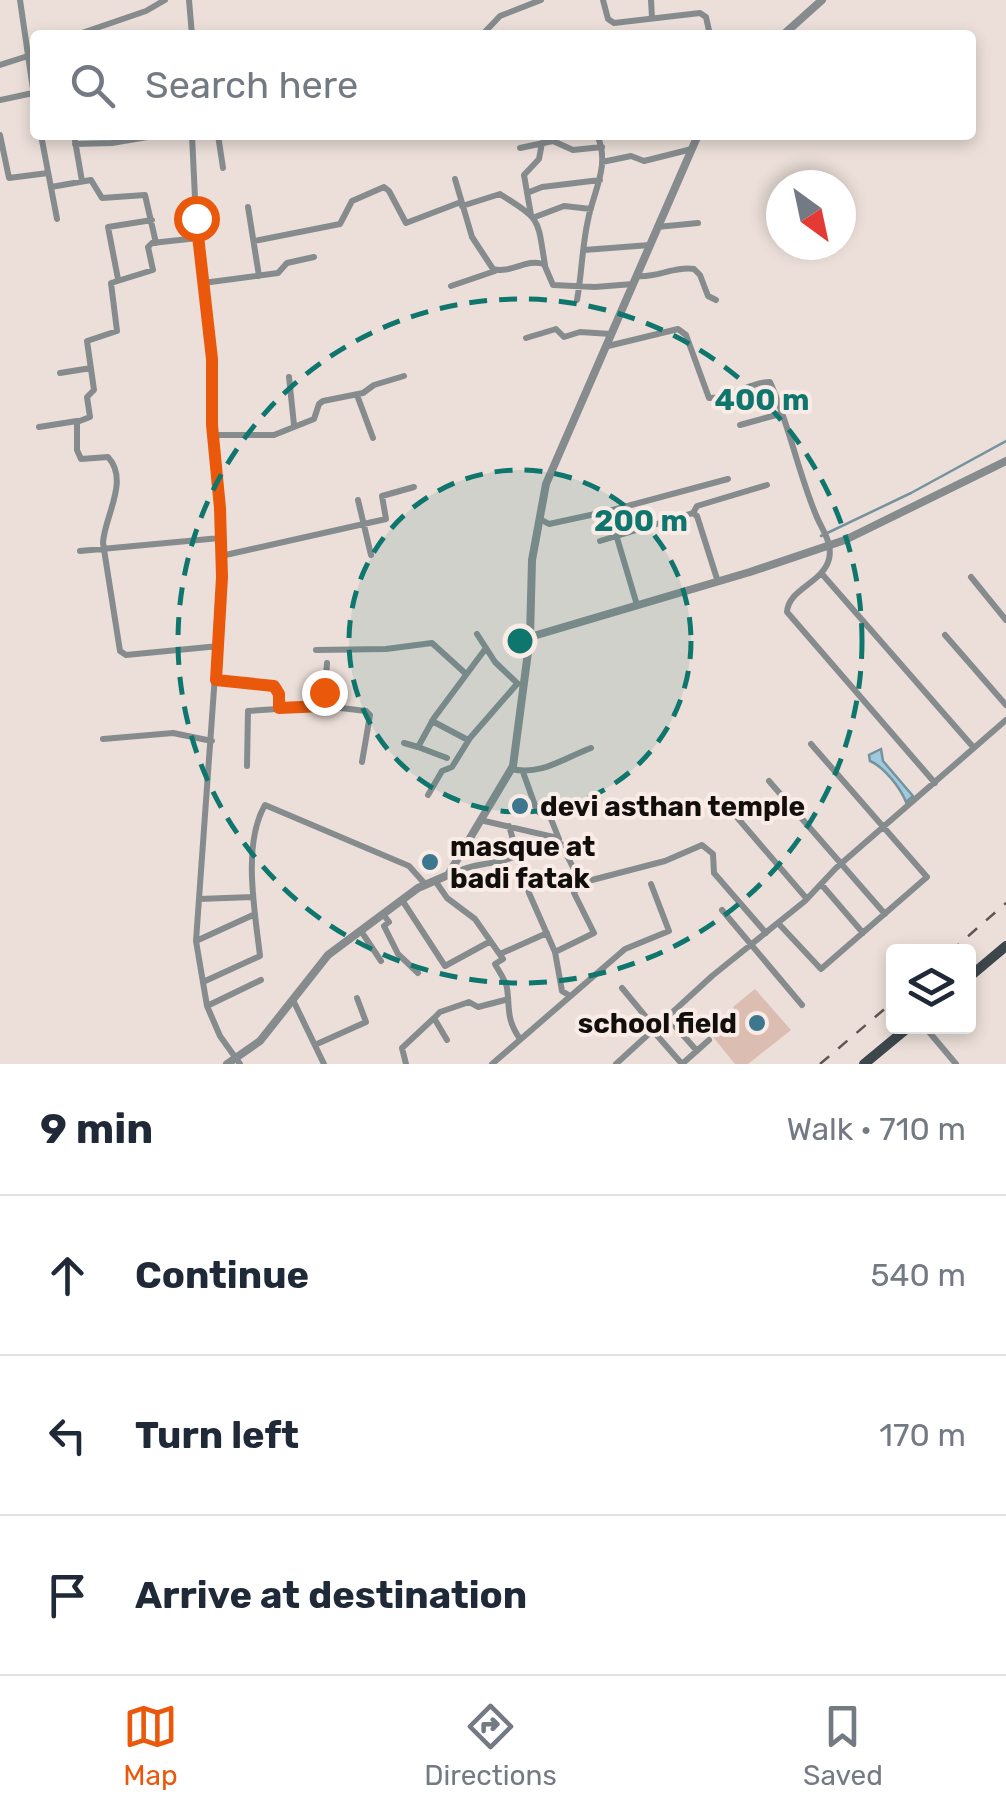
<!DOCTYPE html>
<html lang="en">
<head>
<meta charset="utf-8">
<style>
	:root { --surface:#fff; --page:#f2f2f3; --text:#1f2937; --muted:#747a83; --line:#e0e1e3; --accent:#ea580c }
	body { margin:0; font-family:Rubik,sans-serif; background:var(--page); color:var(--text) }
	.controls { position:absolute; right:30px; bottom:30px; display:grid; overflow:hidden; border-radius:10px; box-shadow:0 5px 15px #0003 }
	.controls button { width:90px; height:90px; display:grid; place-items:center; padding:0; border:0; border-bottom:2px solid var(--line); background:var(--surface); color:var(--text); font:50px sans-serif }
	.compass { position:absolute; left:766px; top:170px; width:90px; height:90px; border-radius:50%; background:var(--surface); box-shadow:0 5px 15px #0003; rotate:147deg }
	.stop { position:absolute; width:30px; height:30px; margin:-22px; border:8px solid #ea580c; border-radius:50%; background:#fff }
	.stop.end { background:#ea580c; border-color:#fff; box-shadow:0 2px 10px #0008 }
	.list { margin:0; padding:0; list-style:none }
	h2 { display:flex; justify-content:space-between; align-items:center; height:130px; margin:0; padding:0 40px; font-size:42px }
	h2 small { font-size:32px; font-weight:400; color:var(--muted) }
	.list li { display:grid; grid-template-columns:65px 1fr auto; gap:30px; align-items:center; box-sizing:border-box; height:160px; padding:0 40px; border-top:2px solid var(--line) }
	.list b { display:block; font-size:38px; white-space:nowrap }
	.list em { font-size:32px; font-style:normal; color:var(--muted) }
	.icon { flex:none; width:55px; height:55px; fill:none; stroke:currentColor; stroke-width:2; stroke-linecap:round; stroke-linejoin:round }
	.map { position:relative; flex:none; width:1006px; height:1064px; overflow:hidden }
	.search { position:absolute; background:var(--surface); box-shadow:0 5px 15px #0003; left:30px; right:30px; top:30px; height:110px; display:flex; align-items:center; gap:25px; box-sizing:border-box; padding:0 35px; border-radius:10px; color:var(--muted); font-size:38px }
	.sheet { height:610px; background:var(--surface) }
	nav { display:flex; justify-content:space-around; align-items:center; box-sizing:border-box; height:140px; border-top:2px solid var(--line); background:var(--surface); font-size:28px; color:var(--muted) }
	nav a { display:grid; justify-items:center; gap:5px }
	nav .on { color:var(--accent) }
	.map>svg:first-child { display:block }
	.green { fill:#dbbdb2 }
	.water { fill:#9fcade; stroke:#75929f; stroke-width:2.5 }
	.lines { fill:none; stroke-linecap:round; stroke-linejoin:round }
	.stream { stroke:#75929f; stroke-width:2.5 }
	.minor { stroke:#868c8e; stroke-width:6 }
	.tertiary { stroke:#868c8e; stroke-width:8 }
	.primary { stroke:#3d474b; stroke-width:10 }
	.rail { stroke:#5d5652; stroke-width:2.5; stroke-dasharray:12 12; stroke-linecap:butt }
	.route { stroke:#ea580c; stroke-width:12 }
	.ring { fill:none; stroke:#0f766e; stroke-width:5; stroke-dasharray:18 12 }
	.poi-dot { fill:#3c778f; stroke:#f9ece7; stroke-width:4 }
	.labels { text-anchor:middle; stroke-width:8; stroke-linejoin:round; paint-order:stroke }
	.poi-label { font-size:28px; font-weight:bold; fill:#120e0c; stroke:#f9ece7; text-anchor:start }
	.centre { fill:#0f766e; stroke:#f9ece7; stroke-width:5 }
	.ring-label { font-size:30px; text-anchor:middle; font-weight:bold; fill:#0f766e; stroke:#f9ece7; stroke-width:8; stroke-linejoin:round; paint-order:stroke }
</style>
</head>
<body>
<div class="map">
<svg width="1006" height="1064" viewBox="0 0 1006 1064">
	<rect width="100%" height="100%" fill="#ecdfd9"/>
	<path class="green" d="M755 989 791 1030 748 1064H735L713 1037 738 1015 733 1007Z"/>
	<path class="water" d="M881 749 883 761 913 796 906 802C900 787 884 767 870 761L869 755Z"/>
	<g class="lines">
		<path class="stream" d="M821 536 911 493 1006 441"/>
		<path class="minor" d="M20 0 35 103
			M189 0 192 35
			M603 0 608 19 614 23 700 13 706 17 710 35
			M651 0 652 18
			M76 35 146 11 165 0
			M482 35 500 16 541 0
			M0 65 28 56 35 49
			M0 100 33 93
			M0 135 9 178 48 173
			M41 135 57 219
			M74 135 82 181
			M192 135 196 219 212 359V415L222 577 196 941 207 1006 220 1036 240 1064
			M218 135 223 168
			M638 135H654
			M75 144 112 143 159 135
			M520 148 553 141 573 150 602 147
			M602 162 631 156 644 161 692 149
			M455 179 472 237 493 269C511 274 526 258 544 264L553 285 595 287 633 284
			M51 187 91 180 102 198 145 195 156 243
			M527 193 542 187 600 180
			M462 206 500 194C542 221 537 217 545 265
			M248 207 259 276
			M531 215 524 175 539 159 542 143
			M535 217 564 206 591 209
			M657 227 698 223
			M198 238 152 243 148 247 153 270 111 283 117 331 87 341 94 390 87 397 90 417 77 422V450L81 459 108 457C130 481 104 517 103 543L120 651 126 655 219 646
			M254 241 340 224 352 201 384 187 389 191 406 223 461 202
			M584 250 650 245
			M637 276C657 278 674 266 694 269L700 275 708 296 716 300
			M118 279 108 227 152 220
			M203 283 278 273 287 263 314 257
			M451 286 495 271
			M577 300C582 273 582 246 588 220 593 192 611 165 597 135
			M526 338 556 329 564 337 580 332 611 334
			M608 346 678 329 686 335 709 398C730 399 749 382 770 382 789 424 798 472 816 515 822 530 833 543 829 559 823 583 788 589 787 612L935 783
			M60 373 91 368
			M289 377 294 425
			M357 395 373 438
			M740 425 780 414
			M39 427 77 421
			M213 435H274L314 419 319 404 323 401 363 393 374 385 404 376
			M358 500 371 555
			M609 511 728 479
			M693 513 697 506 767 485
			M540 519 549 524 609 511 637 605
			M600 541 693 513 697 516 718 582
			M80 551 220 538
			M221 556 386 519 382 496 414 487
			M822 574 974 748
			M971 577 1006 620
			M477 634 495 662 518 684
			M945 635 1006 705
			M316 650 386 649 432 643 465 673
			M327 663 324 706 366 711 370 715 362 762
			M216 679 274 687 279 694V708
			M432 721 468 740
			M103 739 173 733 212 741
			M404 743 418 747
			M447 758 418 747 434 718 486 648
			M247 766 248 711 324 706
			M511 769C541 776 564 758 591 748
			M523 772 537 811 547 817
			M769 781 885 914
			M428 795 442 771 452 767 470 738 517 684
			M735 815 807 899
			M551 819 559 839
			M480 820 558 838
			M509 826 529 893 555 952 562 991 570 996
			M449 875C468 866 477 865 497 862 520 858 537 841 561 844L579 879 588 881 665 861 702 845 713 854 714 873 766 933
			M436 882 447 898 475 919 503 959 495 964C498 970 506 981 507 988 510 1009 506 1019 520 1039
			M821 884 863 933
			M199 899 252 897
			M402 900 445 966 489 942
			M722 910 802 1005
			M383 914 389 922 384 926 398 954 418 973
			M778 923 821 969 927 877 811 744
			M361 931 381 961
			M196 941 253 915
			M555 952 594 933 574 893 582 881
			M500 954 547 933
			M203 982 260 956C255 912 242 844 265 805L409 866 426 885
			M622 988 656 1029
			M293 1000 324 1064
			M207 1006 261 980
			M668 1018 697 1051
			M924 1026 956 1064
			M654 1032 682 1064 709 1040
			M447 1040 434 1018 440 1012 469 1002 478 1007 505 1000
			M317 1044 366 1022 357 998
			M406 1064 402 1048 434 1018
			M492 1064 625 949 669 931 651 884
			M616 1064 712 976 805 901 836 868 1006 720"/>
		<path class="tertiary" d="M783 35 822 0
			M530 637 532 560 546 484 698 135
			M227 1064 260 1041 328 955 418 888 448 875 513 766 530 637 750 572 845 540 1006 461"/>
		<path class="primary" d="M968 978 1006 946
			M864 1064 910 1026"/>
		<path class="rail" d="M950 952 1006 903
			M820 1064 894 1001"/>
	</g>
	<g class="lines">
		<path class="route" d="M196 218 212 359V425L220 508 222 577 216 680 274 686 279 694V708L324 706V692"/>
	</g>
	<circle cx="520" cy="641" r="171" fill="#0f766e" fill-opacity=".12"/>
	<g class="ring">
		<circle cx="520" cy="641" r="171"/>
		<circle cx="520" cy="641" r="342"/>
	</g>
	<g class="poi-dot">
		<circle cx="520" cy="806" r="10"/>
		<circle cx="430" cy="862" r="10"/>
		<circle cx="757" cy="1023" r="10"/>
	</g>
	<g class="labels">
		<g class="poi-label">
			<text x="540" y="816">devi asthan temple</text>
			<text x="450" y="856">masque at<tspan x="450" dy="32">badi fatak</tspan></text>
			<text x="737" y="1033" text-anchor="end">school field</text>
		</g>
	</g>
	<circle cx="520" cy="641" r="15" class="centre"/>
	<g class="ring-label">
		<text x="762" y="410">400 m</text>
		<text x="641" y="531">200 m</text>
	</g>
</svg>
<div class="controls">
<button><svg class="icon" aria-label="layers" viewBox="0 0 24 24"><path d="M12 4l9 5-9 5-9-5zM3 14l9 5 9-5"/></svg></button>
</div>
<svg class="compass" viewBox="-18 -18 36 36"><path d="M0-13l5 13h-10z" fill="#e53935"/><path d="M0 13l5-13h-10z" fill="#747a83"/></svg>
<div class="stop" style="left:196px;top:218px"></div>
<div class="stop end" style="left:324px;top:692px"></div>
<div class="search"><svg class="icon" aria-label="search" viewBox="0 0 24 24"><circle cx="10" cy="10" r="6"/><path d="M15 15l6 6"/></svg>Search here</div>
</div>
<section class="sheet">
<h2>9 min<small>Walk · 710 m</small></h2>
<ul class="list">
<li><svg class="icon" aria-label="ahead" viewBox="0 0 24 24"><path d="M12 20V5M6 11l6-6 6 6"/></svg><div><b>Continue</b></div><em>540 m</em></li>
<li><svg class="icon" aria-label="left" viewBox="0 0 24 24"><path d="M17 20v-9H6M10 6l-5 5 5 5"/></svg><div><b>Turn left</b></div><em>170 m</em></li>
<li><svg class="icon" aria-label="arrive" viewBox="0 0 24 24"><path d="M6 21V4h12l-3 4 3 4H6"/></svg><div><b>Arrive at destination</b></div></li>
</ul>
</section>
<nav>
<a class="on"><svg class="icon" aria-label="map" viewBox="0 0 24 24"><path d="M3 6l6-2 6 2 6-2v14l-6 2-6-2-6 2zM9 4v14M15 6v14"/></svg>Map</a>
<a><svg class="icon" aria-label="directions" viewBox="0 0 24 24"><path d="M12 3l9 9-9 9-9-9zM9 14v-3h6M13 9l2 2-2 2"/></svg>Directions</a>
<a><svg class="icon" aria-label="saved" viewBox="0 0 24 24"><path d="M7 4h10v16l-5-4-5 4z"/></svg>Saved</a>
</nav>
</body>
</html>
